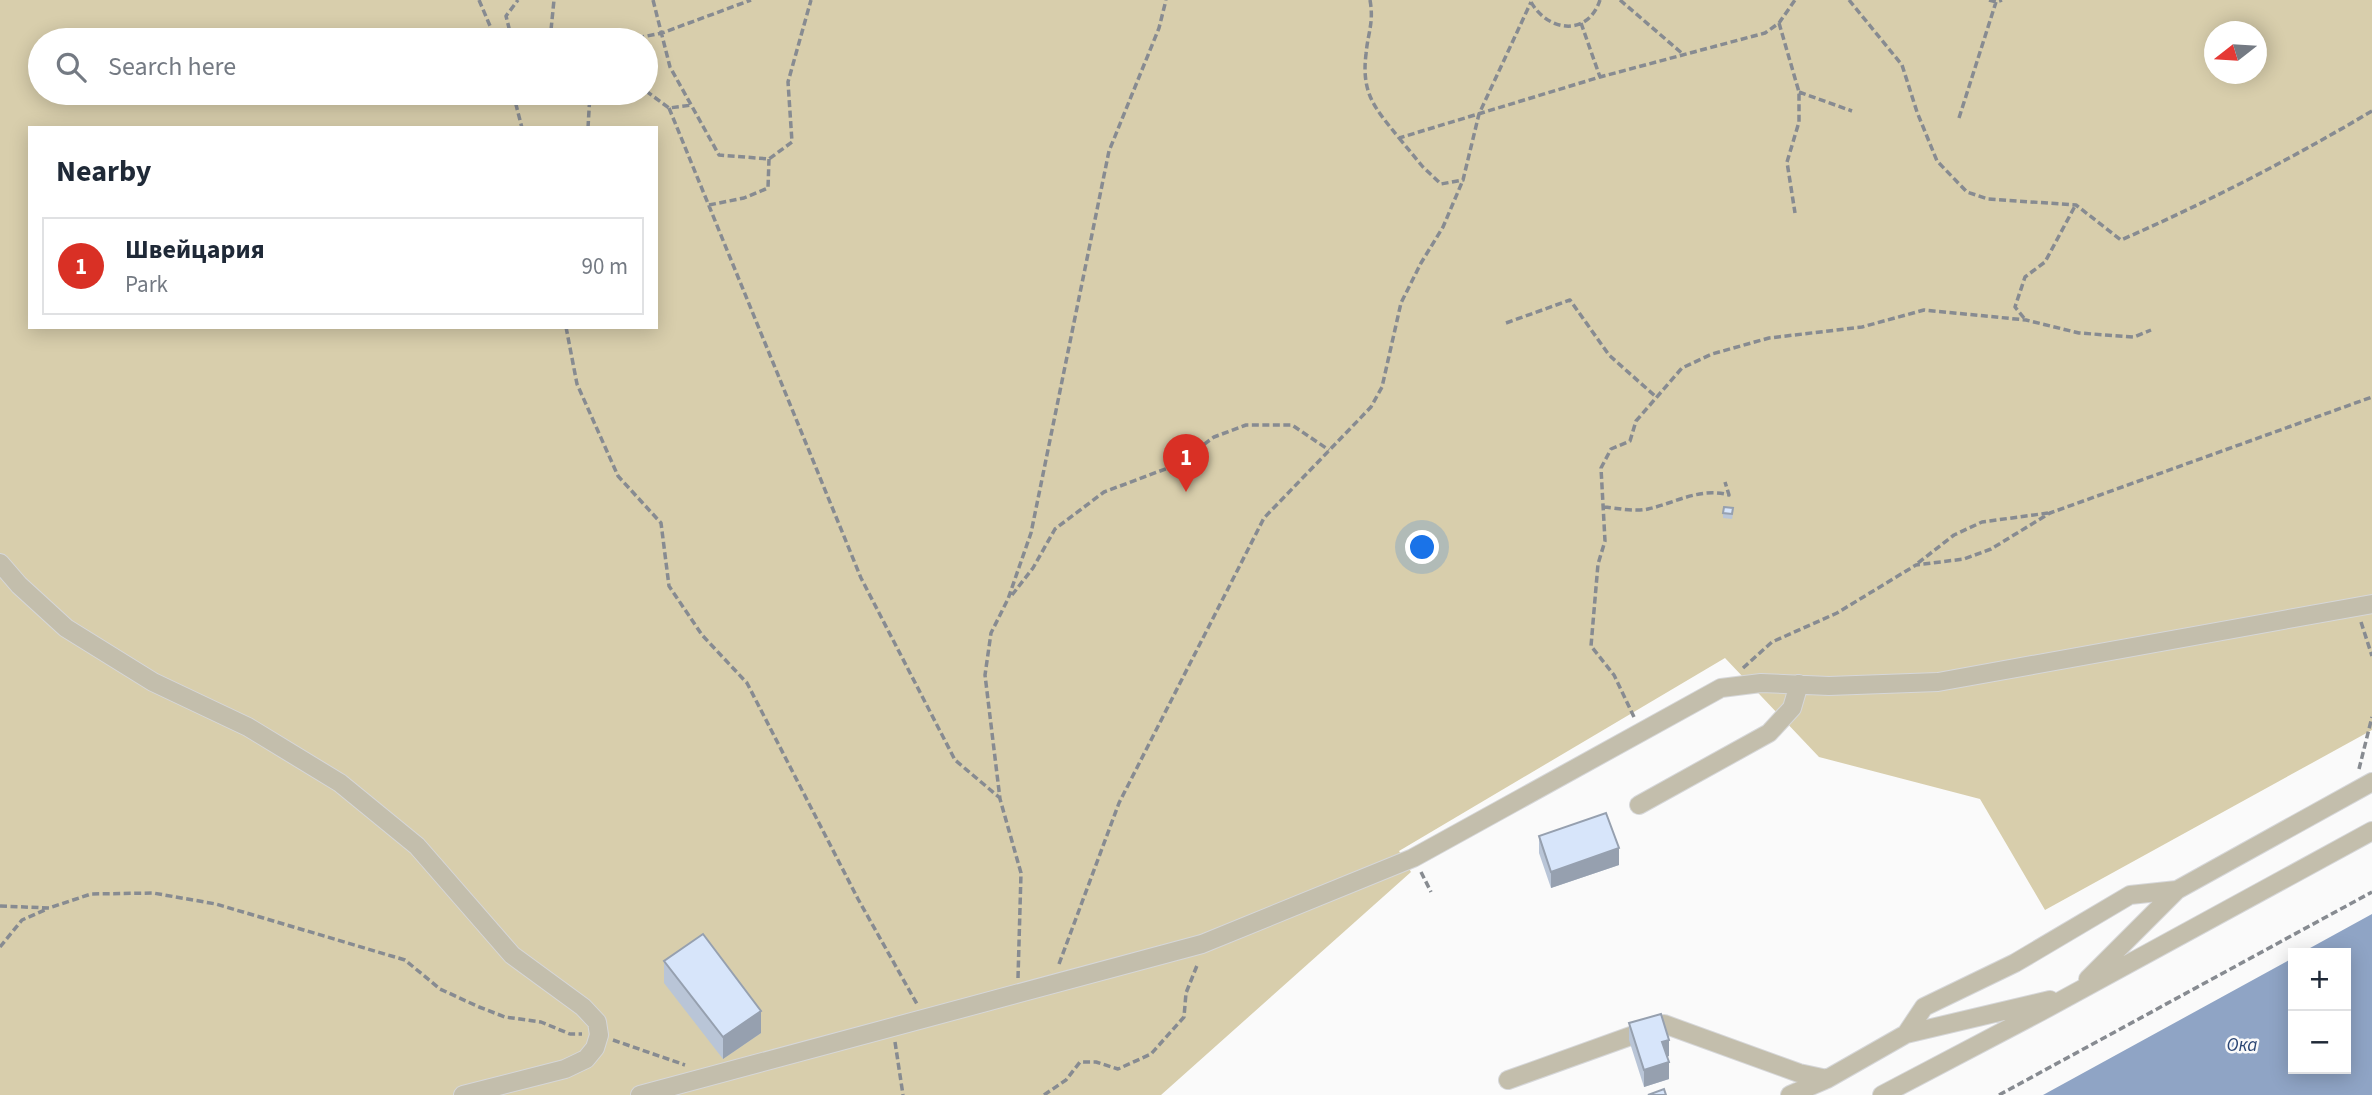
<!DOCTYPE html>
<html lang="en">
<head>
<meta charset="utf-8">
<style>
	:root { --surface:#fff; --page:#f2f2f3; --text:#1f2937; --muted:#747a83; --line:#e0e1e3; --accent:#d93025 }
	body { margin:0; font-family:"Source Sans 3",sans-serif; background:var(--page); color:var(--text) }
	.controls { position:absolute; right:21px; bottom:21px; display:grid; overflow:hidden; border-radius:0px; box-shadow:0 4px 18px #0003 }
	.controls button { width:63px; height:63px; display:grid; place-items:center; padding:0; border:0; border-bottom:2px solid var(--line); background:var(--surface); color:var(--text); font:35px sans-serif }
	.compass { position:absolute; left:2204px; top:21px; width:63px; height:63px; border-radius:50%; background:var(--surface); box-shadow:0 4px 18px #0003; rotate:253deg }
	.you { position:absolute; left:1423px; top:548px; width:24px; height:24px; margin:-18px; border:5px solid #fff; border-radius:50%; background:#1a73e8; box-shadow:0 0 0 10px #1a73e833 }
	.badge { display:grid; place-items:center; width:46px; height:46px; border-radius:50%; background:var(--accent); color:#fff; font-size:23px; font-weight:700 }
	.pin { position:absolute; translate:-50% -58px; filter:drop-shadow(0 2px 4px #0008) }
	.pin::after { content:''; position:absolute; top:37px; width:24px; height:21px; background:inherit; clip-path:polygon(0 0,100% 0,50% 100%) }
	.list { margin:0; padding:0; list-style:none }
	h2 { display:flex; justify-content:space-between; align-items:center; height:91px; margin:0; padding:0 28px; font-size:30px }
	h2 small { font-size:23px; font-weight:400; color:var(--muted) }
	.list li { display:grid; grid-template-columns:46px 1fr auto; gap:21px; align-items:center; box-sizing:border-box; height:98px; margin:0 14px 14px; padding:0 14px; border:2px solid var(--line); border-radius:0px }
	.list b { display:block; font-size:26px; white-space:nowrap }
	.list p { margin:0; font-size:23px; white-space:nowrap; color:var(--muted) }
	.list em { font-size:23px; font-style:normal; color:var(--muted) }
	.icon { flex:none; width:38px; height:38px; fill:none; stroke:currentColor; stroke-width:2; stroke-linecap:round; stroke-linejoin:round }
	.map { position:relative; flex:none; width:2372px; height:1095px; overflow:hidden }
	.search { position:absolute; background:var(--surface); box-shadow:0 4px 18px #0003; left:28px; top:28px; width:630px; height:77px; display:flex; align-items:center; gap:18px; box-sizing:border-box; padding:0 24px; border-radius:38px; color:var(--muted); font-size:26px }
	.panel { position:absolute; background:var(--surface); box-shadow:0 4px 18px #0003; left:28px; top:126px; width:630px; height:203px; border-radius:0px }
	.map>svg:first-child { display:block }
	.green { fill:#d8ceac; fill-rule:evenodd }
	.water { fill:#8fa4c5 }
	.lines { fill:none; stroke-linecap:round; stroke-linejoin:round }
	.minor-casing { stroke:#d6d7d9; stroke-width:20 }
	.path { stroke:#878b91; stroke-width:3.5; stroke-dasharray:7 3.5; stroke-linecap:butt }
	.minor { stroke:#c3beac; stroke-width:18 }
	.wall { fill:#b9c5d7 }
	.shaded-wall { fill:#96a0af }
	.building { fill:#d7e5fa; stroke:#96a0af; stroke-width:2 }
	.labels { text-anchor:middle; stroke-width:5; stroke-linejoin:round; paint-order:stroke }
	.water-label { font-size:19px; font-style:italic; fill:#2b4674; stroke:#fafafa }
</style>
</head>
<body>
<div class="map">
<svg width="2372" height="1095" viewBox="0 0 2372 1095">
	<rect width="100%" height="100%" fill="#fafafa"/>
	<path class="green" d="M0 0H2372V730L2045 910 1980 799 1819 757 1725 658 1399 851 1411 872 1161 1095H0ZM2214 32H2256V74H2214ZM40 40H646V93H40ZM30 128H656V327H30Z"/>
	<path class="water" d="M2372 914V1095H2043L2293 958V1069H2346V953H2301Z"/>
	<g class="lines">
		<defs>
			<path id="minor" d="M0 563 19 585 66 628 153 682 248 727 340 783 417 846 512 955 583 1007 597 1022 599 1035 595 1048 586 1059 565 1069 463 1095
				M1639 805 1769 733 1792 708 1799 684
				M2088 979 2177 890
				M1906 1034 2050 1000
				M1508 1080 1664 1024 1799 1073 1827 1079
				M640 1095 1202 944 1413 858 1721 688 1761 683 1829 686 1938 682 2372 604
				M1790 1095 1827 1079 1906 1034 1924 1007 2015 963 2130 895 2177 890 2372 782
				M1882 1095 2040 1012 2372 831"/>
		</defs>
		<use href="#minor" class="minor-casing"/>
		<path class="path" d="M479 0 496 40
			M653 0 670 67 719 155 769 159 792 142 788 82 811 0
			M1370 0C1374 23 1368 32 1366 54 1361 95 1376 109 1399 138L1600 77 1765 33 1779 23 1795 0
			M1620 0 1684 55
			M1849 0 1902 65 1917 112 1937 161 1967 192 1988 199 2076 205 2121 240C2208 202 2291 159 2372 111
			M1989 0 1996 2 2002 0
			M1531 2C1548 32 1588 37 1600 0
			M1581 23 1600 77
			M1779 23 1799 92V122L1787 162 1795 213
			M512 40 506 16 518 0
			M550 40 554 0
			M627 40 662 33 751 0
			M646 91 669 108 692 105
			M1799 92 1852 111
			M513 93 522 128
			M669 108 861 578 955 760 1000 798
			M1959 118 1996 2
			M588 128 590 93
			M1399 138 1423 167 1441 184 1463 180 1479 114 1531 2
			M709 205 744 198 768 188 769 159
			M2024 318 2015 307 2025 277 2045 262 2075 206
			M1506 323 1570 300 1609 355 1655 396
			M566 327 577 384 618 476 661 523 669 586 702 635 747 683 858 899 917 1004
			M1604 507C1617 508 1635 512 1648 509 1675 503 1700 487 1729 495L1725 482
			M1918 563 1954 535 1982 522 2048 513
			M1012 595 1033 568 1055 529 1104 492 1176 465 1214 437 1246 425H1292L1329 450
			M2361 622 2372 656
			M1743 668 1772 642 1837 613 1916 565 1964 559 1991 549 2050 513 2372 397
			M1634 717 1614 675 1591 646 1598 564 1605 541 1601 468 1611 449 1630 441 1636 421 1682 368 1712 354 1769 338 1862 327 1924 310 2026 320 2079 333 2134 337 2151 330
			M2359 769 2372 717
			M1421 872 1431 892
			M0 906 49 908 91 894 153 893 216 904 405 960 440 989 479 1007 505 1017 541 1022 570 1034H582
			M0 947 22 920 47 909
			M1059 964 1119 803 1264 518 1371 407 1382 387 1401 303 1421 263 1443 227 1463 180
			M1018 978 1021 873 1000 799 985 675 991 633 1008 599 1031 533 1109 151 1159 28 1166 0
			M613 1040 685 1065
			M895 1042 903 1095
			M1044 1095 1066 1080 1080 1062H1096L1118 1069 1151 1054 1184 1017 1186 993 1198 963
			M1999 1095 2372 892"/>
		<use href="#minor" class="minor"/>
	</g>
	<path class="wall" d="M1723 513 1733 514 1732 519 1723 518Z
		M1539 836 1619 865 1551 888 1539 853Z
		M664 961 761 1033 723 1059 664 983Z
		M1629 1023 1669 1056 1667 1057 1669 1079 1644 1087 1629 1040Z"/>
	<path class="shaded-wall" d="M1619 848V865L1551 888V872Z
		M761 1011V1033L723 1059V1037Z
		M1669 1040V1056L1662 1058V1042Z
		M1669 1062V1079L1644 1087V1070Z"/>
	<path class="building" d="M1724 507 1733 508 1732 514 1723 513Z
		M1606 813 1619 848 1551 872 1539 836Z
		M703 934 761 1011 723 1037 664 961Z
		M1661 1014 1669 1040 1662 1042 1669 1062 1644 1070 1629 1023Z
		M1664 1089 1666 1095H1648Z"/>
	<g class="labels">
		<g class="water-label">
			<text x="2242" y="1051">Ока</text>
		</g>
	</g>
</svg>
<div class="controls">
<button>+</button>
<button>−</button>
</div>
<svg class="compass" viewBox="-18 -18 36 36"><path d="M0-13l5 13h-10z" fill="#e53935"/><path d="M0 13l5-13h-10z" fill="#747a83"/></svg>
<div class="you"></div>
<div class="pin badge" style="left:1186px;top:492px">1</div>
<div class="search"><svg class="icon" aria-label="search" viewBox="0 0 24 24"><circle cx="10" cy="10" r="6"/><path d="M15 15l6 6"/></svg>Search here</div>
<section class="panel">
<h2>Nearby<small></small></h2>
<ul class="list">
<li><span class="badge">1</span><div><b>Швейцария</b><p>Park</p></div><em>90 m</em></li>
</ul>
</section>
</div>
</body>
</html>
